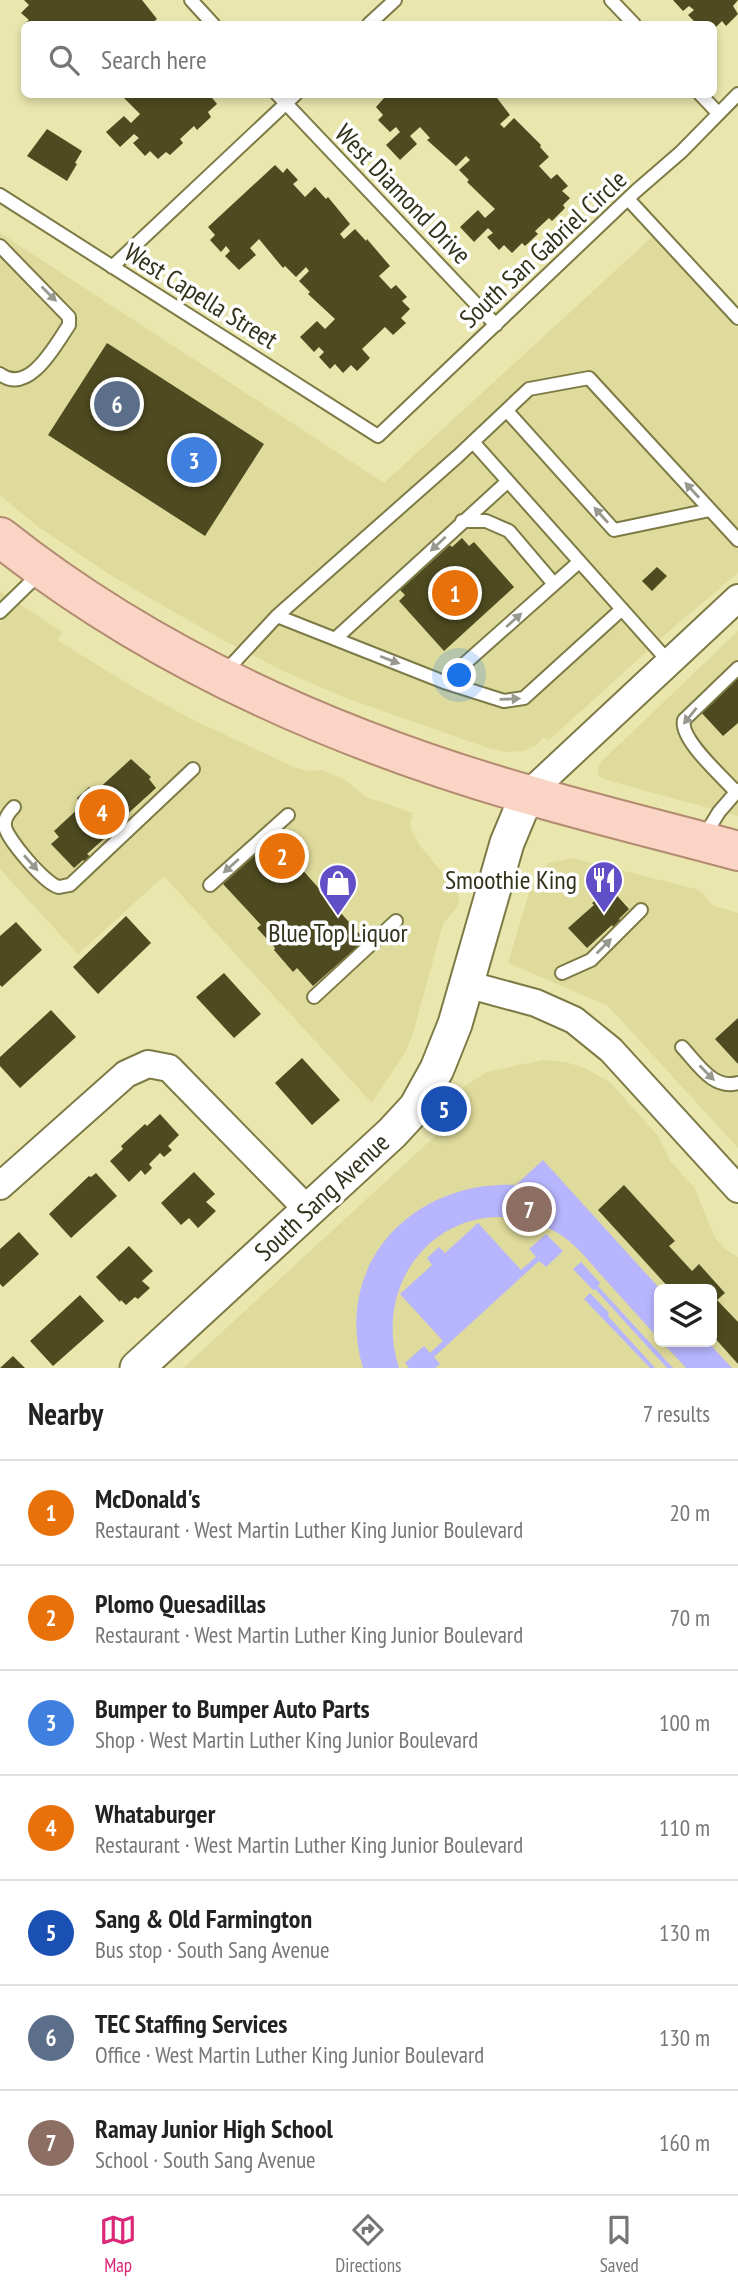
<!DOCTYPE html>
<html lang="en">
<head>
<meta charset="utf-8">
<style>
	:root { --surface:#fff; --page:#f6f6f6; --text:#222; --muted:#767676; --line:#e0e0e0; --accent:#db2777 }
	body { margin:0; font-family:"PT Sans Narrow",sans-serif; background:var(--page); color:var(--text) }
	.controls { position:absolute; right:21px; bottom:21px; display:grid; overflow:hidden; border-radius:10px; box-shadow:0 4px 10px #0003 }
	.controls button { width:63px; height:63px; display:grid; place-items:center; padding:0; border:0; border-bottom:2px solid var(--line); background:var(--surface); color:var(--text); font:35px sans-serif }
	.you { position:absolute; left:460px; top:676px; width:24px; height:24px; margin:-18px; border:5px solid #fff; border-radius:50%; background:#1a73e8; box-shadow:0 0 0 10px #1a73e833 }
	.badge { display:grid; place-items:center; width:46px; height:46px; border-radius:50%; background:var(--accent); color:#fff; font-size:23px; font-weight:700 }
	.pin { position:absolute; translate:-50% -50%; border:4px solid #fff; box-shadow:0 2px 7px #0006 }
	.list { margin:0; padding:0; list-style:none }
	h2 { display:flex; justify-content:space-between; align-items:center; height:91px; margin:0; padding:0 28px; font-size:30px }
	h2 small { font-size:23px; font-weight:400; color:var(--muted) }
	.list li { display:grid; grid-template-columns:46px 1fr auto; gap:21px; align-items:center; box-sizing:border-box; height:105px; padding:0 28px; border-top:2px solid var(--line) }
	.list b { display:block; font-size:26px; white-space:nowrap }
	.list p { margin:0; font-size:23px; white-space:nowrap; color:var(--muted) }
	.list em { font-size:23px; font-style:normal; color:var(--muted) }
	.icon { flex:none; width:38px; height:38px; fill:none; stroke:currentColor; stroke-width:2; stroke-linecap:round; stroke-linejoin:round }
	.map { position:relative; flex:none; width:738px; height:1368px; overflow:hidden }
	.search { position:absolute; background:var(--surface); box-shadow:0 4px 10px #0003; left:21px; right:21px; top:21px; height:77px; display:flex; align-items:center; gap:18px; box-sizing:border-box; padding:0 24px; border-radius:10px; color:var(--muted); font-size:26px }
	.sheet { height:826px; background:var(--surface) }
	nav { display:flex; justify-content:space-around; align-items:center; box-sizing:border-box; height:98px; border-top:2px solid var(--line); background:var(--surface); font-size:19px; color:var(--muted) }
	nav a { display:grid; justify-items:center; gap:4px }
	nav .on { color:var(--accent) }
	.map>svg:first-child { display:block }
	.built { fill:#dfdb9c; fill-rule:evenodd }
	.green { fill:#b7b5fd }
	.building { fill:#4e4b20 }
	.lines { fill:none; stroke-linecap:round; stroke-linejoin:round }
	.service-casing { stroke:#7d7a46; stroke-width:16 }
	.minor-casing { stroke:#7d7a46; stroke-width:30 }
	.tertiary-casing { stroke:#7d7a46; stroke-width:37 }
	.primary-casing { stroke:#b28a70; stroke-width:42 }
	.service { stroke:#fff; stroke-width:12 }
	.minor { stroke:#fff; stroke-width:26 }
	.tertiary { stroke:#fff; stroke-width:33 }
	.primary { stroke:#fad5c5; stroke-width:38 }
	.oneway { fill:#99988e }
	.labels { text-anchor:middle; stroke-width:7; stroke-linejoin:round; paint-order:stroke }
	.street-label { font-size:26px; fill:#33321c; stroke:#fff }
	.poi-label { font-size:26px; fill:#33321c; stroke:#fff; text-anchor:end }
</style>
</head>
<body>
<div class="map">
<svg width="738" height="1368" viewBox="0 0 738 1368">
	<rect width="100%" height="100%" fill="#e9e6ae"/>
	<path class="built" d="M0 233 384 483 653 236 738 328V573L676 625 548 741 544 737 535 746 524 751 507 752 488 748 343 697 285 672 223 640 112 576 37 526 0 495Z
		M0 591 62 632 57 640 133 687 191 719 296 768 308 771 322 770 347 781 366 797 413 813 410 823 412 832 421 847 457 890 459 900 458 906 443 924 413 1033 406 1051 372 1103 164 876 78 954 0 869Z
		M738 631V816L603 779 598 774V767L602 761Z
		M572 858 696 889 703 893 712 905 738 913V1148L608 1006 508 963 530 890 539 873 548 863Z
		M543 1060 565 1062 585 1068 611 1083 658 1136 670 1161 694 1187 715 1238 726 1250 738 1257V1368H183L445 1127 450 1120 455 1103 462 1088 487 1072ZM659 1289H712V1342H659Z"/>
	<path class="green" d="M543 1160 660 1289 659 1339C640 1318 621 1297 602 1276 588 1260 574 1242 556 1232 461 1181 367 1268 399 1368H363C332 1264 413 1180 516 1185Z
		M478 1223 521 1270 536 1257 529 1249 546 1234 563 1251 546 1267 539 1261 434 1357 440 1364 435 1368H409L405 1363 424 1346 430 1353 443 1341 400 1294 432 1265 427 1258 439 1247 445 1253Z
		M581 1262 600 1283 598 1286 673 1368H667L595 1289 593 1290 573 1269Z
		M590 1293 609 1313 608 1316 655 1368H650L584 1299Z
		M662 1342H708L732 1368H686Z"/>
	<path class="building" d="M24 0H142L157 19 151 24H24L29 20 21 13 29 5Z
		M673 0H738L733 6 738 14 726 26 722 21 714 29V24L705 22 697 24 688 15 694 10 689 6 683 11Z
		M120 94H209L217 104 208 112 211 117 197 130 194 126 180 139 183 143 170 155 166 152 158 159 150 151 145 156 133 143 139 138 134 134 120 147 106 132 124 116 131 123 140 114Z
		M383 94H494L510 115 500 124 504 128 514 118 541 145 540 147 549 157 539 166 551 179 557 174 568 186 562 191 570 198 563 205 565 208 552 221 549 218 535 231 538 234 525 246 522 243 512 253 504 245 499 250 487 237 493 233 488 228 474 242 460 227 478 210 485 218 495 209 467 182 469 180 459 170 470 160 466 156 456 166 427 140 430 138 420 127 410 136 417 144 400 160 386 145 400 132 396 127 390 132 378 120 383 115 376 107 385 97Z
		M47 129 82 151 75 163 77 164 67 181 27 156Z
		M275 165 283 173 287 168 298 180 293 184 305 197 315 187 326 199 328 197 350 224 340 234 344 239 355 229 366 241 367 239 390 266 379 276 391 289 396 285 407 297 402 301 410 309 401 318 406 323 393 335 385 327 362 349 370 358 357 371 351 365 343 373 335 364 330 369 319 357 324 352 319 347 314 352 300 337 317 321 325 329 335 319 308 294 310 292 299 281 309 271 306 267 296 277 285 266 283 268 259 239 250 248 256 255 239 270 225 256 230 251 226 246 221 252 210 240 215 235 208 227Z
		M107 343 264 444 205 536 48 435Z
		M462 538 469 546 474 542 514 587 444 651 399 601 405 595 400 590 450 545 452 547Z
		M657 567 667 576 652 591 642 581Z
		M738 673V723L723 736 698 709Z
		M131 759 151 777 149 779 156 788 123 818 127 822 118 830 116 828 87 854 91 857 85 862 83 860 74 868 51 844 59 837 54 831 81 806 77 798 89 787 95 792Z
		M274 838 365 940 313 986 297 968 293 972 274 950 275 948 257 928 261 925 223 884Z
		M611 889 629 909 619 919 621 921 613 927 612 925 587 948 568 928 594 905 592 903 598 898 599 900Z
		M126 916 151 943 98 994 73 967Z
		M16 922 42 950 2 987 0 985V936Z
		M224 973 261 1014 234 1038 196 997Z
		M51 1010 76 1037 20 1088 0 1066V1057Z
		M738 1018V1064L715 1039Z
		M302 1058 340 1100 312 1125 275 1083Z
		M160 1114 179 1135 168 1146 172 1150 164 1157 160 1153 149 1164 152 1168 145 1175 141 1170 129 1182 110 1161 123 1149 121 1146 145 1124 147 1126Z
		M194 1172 215 1194 206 1202 216 1211 198 1228 189 1218 181 1225 161 1203Z
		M96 1173 117 1196 71 1238 49 1214 89 1176 91 1177Z
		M624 1185 675 1241 669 1246 692 1271 699 1264 725 1293 717 1300 738 1322V1364L712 1335V1289H670L598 1210Z
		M19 1232 39 1254 3 1287 0 1284V1249Z
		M129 1246 153 1271 142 1281 150 1288 138 1299 135 1297 126 1305 121 1300 120 1302 96 1277Z
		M80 1295 104 1321 53 1366 30 1341Z
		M13 1356 25 1368H0Z"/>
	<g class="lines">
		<defs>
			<path id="service" d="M191 0 213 24
				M611 0 634 24
				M369 24 395 0
				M277 94 496 325
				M700 94 718 113
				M0 195 378 436 636 191 681 152 738 94
				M628 199 738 318
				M0 246 69 317V325C56 344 29 396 0 374
				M112 267 296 94
				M507 411 614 530 710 510
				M473 442 669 662
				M462 521H486L509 531 554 584
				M0 612 40 573
				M277 616 444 682 504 701 524 698 622 609
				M335 639 507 482
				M225 672 277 616 458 456 529 389 589 378 738 540
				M444 682 579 562
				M736 792C723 777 679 739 684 720L738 668
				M14 807C9 812 4 819 5 826 6 838 46 885 59 887 60 887 68 885 70 885L193 769
				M703 838 719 812 738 790
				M210 885 288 815
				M562 973 591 960 641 910
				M314 997 396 921
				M682 1047C698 1064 713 1090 738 1083"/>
			<path id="minor" d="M527 795 738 598
				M466 984 536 1003 574 1020 611 1050 738 1189
				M0 1186 126 1074 148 1064 169 1068 308 1210"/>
			<path id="tertiary" d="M137 1368 392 1133 416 1107 437 1069 455 1024 507 843 527 795"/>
			<path id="primary" d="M0 537C155 660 340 741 529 795 598 815 668 832 738 851"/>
		</defs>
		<use href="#service" class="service-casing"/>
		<use href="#minor" class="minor-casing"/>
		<use href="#tertiary" class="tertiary-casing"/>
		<use href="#primary" class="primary-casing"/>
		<use href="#service" class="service"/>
		<use href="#minor" class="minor"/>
		<use href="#tertiary" class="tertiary"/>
		<use href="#primary" class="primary"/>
	</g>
	<defs><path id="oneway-solid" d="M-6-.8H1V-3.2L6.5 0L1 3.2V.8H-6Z" transform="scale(1.75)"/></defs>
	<g class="oneway">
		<use href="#oneway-solid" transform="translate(49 294) rotate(45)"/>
		<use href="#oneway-solid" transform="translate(692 490) rotate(-133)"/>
		<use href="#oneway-solid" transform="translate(601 515) rotate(-132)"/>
		<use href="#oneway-solid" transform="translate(438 544) rotate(137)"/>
		<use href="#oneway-solid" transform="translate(514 620) rotate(-42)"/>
		<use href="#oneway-solid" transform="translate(390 660) rotate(21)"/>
		<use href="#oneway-solid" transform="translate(510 699) rotate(-2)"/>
		<use href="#oneway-solid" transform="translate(690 716) rotate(129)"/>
		<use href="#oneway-solid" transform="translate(31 863) rotate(48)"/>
		<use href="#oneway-solid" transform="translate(231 866) rotate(138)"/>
		<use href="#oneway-solid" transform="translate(604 946) rotate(-45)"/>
		<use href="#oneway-solid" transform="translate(707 1073) rotate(45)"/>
	</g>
	<defs>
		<symbol id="restaurant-pin" viewBox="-11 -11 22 30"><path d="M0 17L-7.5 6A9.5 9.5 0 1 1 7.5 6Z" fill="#614fc7" stroke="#fff"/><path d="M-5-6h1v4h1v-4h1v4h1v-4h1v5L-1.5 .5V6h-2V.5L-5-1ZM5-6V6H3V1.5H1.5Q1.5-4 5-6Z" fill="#fff"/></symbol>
		<symbol id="shop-pin" viewBox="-11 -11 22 30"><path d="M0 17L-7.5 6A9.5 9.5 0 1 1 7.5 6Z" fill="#614fc7" stroke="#fff"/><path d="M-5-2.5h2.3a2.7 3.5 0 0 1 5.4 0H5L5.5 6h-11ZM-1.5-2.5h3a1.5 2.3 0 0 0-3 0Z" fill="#fff"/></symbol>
	</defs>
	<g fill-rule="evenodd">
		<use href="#restaurant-pin" x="582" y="858" width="44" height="60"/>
		<use href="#shop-pin" x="316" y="861" width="44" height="60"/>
	</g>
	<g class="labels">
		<g class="street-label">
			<text transform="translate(403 194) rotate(46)" y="9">West Diamond Drive</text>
			<text transform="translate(543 249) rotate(-43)" y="9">South San Gabriel Circle</text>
			<text transform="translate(201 296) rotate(32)" y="9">West Capella Street</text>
			<text transform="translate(322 1197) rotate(-43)" y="9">South Sang Avenue</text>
		</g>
		<g class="poi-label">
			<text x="577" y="889">Smoothie King</text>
			<text x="338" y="942" text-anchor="middle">Blue Top Liquor</text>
		</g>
	</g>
</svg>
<div class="controls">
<button><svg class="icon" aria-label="layers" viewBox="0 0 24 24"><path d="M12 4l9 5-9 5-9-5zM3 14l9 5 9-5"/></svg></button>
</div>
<div class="you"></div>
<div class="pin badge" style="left:455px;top:593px;background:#e8710a">1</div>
<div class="pin badge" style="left:282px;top:856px;background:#e8710a">2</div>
<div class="pin badge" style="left:194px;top:460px;background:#3f7fe0">3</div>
<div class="pin badge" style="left:102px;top:812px;background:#e8710a">4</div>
<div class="pin badge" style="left:444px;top:1109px;background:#1a4fb4">5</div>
<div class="pin badge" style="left:117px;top:404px;background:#5c6f8a">6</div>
<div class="pin badge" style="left:529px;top:1209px;background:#8d6e63">7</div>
<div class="search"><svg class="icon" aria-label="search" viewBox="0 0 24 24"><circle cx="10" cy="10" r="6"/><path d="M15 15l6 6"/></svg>Search here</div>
</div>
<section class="sheet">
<h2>Nearby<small>7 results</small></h2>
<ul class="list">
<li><span class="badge" style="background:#e8710a">1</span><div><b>McDonald's</b><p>Restaurant · West Martin Luther King Junior Boulevard</p></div><em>20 m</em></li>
<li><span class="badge" style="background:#e8710a">2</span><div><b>Plomo Quesadillas</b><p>Restaurant · West Martin Luther King Junior Boulevard</p></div><em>70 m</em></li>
<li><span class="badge" style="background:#3f7fe0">3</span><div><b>Bumper to Bumper Auto Parts</b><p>Shop · West Martin Luther King Junior Boulevard</p></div><em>100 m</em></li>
<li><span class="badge" style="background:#e8710a">4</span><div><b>Whataburger</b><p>Restaurant · West Martin Luther King Junior Boulevard</p></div><em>110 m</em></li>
<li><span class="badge" style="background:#1a4fb4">5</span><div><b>Sang &amp; Old Farmington</b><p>Bus stop · South Sang Avenue</p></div><em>130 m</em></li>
<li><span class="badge" style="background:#5c6f8a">6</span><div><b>TEC Staffing Services</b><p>Office · West Martin Luther King Junior Boulevard</p></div><em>130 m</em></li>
<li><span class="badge" style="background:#8d6e63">7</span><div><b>Ramay Junior High School</b><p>School · South Sang Avenue</p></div><em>160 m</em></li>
</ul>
</section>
<nav>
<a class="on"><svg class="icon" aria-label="map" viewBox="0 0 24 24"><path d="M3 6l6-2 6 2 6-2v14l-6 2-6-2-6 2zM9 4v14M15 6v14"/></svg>Map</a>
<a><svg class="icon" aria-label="directions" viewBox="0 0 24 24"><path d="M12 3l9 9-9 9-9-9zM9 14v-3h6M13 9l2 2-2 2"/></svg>Directions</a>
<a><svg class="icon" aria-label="saved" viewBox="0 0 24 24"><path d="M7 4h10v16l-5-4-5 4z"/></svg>Saved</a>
</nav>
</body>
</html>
